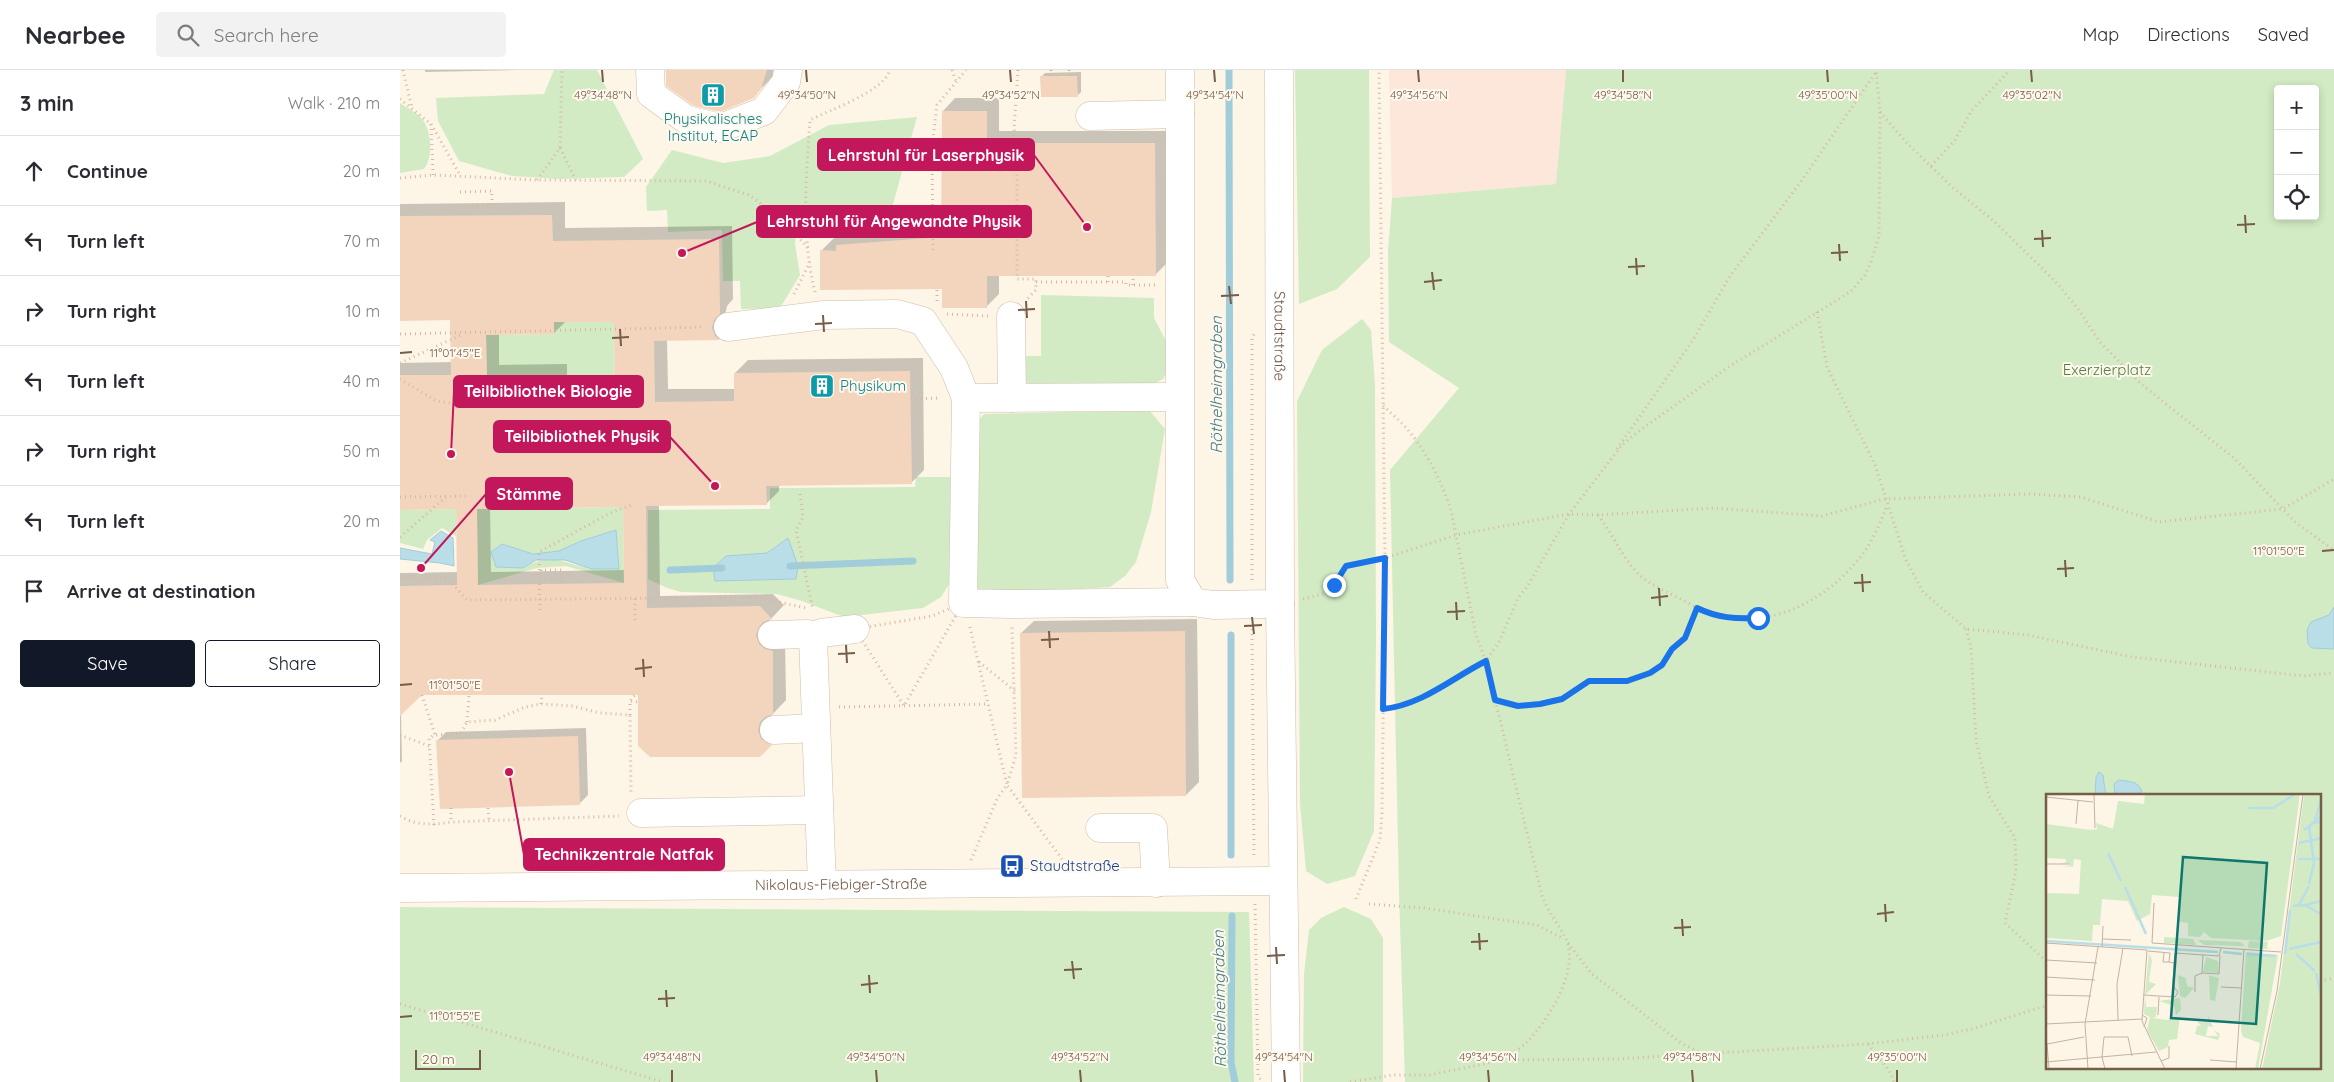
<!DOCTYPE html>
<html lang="en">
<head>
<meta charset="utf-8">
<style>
	:root { --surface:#fff; --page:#f2f2f3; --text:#2b2b33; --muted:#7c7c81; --line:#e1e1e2; --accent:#111827 }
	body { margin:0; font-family:Quicksand,sans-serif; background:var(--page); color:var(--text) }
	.controls { position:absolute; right:15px; top:15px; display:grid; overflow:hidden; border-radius:5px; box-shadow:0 2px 8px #0003 }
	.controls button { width:45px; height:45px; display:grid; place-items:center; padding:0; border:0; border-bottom:1px solid var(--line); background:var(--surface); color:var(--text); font:25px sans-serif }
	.scale { position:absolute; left:15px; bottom:12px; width:66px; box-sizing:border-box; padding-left:5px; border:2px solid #775c4a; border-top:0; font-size:14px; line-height:18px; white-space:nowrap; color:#775c4a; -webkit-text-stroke:4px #fff9ed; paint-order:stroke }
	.stop { position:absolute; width:15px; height:15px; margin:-11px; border:4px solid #1a73e8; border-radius:50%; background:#fff }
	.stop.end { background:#1a73e8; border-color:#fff; box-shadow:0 1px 5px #0008 }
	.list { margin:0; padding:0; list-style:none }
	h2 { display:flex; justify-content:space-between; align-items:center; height:65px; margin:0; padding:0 20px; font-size:21px }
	h2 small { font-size:16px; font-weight:400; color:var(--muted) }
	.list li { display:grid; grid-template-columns:32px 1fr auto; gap:15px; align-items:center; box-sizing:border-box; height:70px; padding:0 20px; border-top:1px solid var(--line) }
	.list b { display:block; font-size:19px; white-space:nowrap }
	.list em { font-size:16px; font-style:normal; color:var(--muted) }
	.actions { display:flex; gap:10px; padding:15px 20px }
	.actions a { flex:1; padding:11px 0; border:1px solid var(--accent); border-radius:5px; text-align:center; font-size:18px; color:var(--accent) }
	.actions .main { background:var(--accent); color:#fff }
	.icon { flex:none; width:28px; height:28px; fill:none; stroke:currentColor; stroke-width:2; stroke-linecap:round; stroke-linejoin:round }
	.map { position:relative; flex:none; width:1934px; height:1012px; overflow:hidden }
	header { display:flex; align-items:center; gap:30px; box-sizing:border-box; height:70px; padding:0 25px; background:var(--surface); border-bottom:1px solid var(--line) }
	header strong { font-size:24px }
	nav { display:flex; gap:28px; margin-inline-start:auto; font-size:18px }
	.search { width:350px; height:45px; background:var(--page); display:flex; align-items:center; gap:12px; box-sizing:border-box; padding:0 18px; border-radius:5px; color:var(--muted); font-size:19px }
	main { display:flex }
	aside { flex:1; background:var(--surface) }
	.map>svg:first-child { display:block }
	.commercial { fill:#fde6da }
	.green { fill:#d2ebc4; fill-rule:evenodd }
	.water { fill:#badee7; stroke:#a0cdd9 }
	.shadow { fill:#0003; fill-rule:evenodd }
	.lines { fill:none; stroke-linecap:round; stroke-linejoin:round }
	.stream { stroke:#a0cdd9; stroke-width:7 }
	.building { fill:#f3d5bd; fill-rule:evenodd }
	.minor-casing { stroke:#cfbdac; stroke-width:29 }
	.path { stroke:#d8b8a0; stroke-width:3; stroke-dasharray:1 4; stroke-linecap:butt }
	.minor { stroke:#fff; stroke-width:28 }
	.route { stroke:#1a73e8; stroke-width:6 }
	.ticks { fill:none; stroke:#775c4a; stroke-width:2 }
	.labels { text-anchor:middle; stroke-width:4; stroke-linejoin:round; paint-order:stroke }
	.culture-label { font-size:15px; fill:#0d838f; stroke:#fff9ed }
	.street-label { font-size:15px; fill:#775c4a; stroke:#fff9ed }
	.park-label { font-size:15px; fill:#507d42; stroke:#fff9ed }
	.transit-label { font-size:15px; fill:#164399; stroke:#fff9ed; text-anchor:start }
	.water-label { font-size:16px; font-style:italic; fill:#437b8b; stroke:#fff9ed }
	.inset-river { fill:none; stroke:#badee7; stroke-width:2.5 }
	.inset-road { fill:none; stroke:#c3b3a3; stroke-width:1 }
	.view { fill:#0f766e; fill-opacity:0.15; stroke:#0f766e; stroke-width:2.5 }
	.inset-edge { fill:none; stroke:#775c4a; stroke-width:2.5 }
	.ticks-label { font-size:12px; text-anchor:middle; fill:#775c4a; stroke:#fff9ed; stroke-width:4; stroke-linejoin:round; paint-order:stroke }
	.leader { fill:none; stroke:#c2185b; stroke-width:2 }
	.callout-dot { fill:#c2185b; stroke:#fff9ed; stroke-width:2 }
	.callout { fill:#c2185b; stroke:#c2185b; stroke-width:2 }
	.callout-label { font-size:16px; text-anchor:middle; font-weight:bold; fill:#fff }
</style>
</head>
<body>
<header>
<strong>Nearbee</strong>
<div class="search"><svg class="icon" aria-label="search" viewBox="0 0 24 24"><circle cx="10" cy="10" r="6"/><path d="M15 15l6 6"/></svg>Search here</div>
<nav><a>Map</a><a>Directions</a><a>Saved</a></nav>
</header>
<main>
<aside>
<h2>3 min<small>Walk · 210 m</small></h2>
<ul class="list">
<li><svg class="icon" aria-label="ahead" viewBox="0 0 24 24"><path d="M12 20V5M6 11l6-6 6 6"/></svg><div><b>Continue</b></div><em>20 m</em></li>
<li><svg class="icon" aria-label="left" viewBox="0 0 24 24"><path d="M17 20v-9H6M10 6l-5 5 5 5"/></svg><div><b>Turn left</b></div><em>70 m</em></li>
<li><svg class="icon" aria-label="right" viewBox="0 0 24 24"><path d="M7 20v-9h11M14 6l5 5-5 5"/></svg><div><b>Turn right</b></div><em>10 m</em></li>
<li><svg class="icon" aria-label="left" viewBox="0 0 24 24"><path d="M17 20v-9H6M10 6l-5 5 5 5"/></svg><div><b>Turn left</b></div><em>40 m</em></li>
<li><svg class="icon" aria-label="right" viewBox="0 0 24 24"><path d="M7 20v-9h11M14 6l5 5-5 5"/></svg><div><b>Turn right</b></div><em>50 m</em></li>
<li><svg class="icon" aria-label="left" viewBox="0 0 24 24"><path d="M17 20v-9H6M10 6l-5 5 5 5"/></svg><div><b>Turn left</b></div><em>20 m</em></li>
<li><svg class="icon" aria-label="arrive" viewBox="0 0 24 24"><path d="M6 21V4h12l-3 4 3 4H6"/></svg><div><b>Arrive at destination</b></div></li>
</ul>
<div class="actions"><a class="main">Save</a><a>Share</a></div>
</aside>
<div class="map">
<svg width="1934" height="1012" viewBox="0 0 1934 1012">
	<rect width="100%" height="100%" fill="#fdf5e6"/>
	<path class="commercial" d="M989 0H1166L1156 114 992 128Z"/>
	<path class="green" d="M154 0H197L243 89 224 107 158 109 112 106 59 91 38 51 36 28 144 24Z
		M895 0H969L970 187 937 219 899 234Z
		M1166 0H1934V1012H1005L999 822 990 400 1059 318 989 272 988 181 992 128 1156 114ZM1878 19H1915V146H1878ZM1648 726H1920V998H1648Z
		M0 33C7 38 18 43 23 50 32 63 33 87 24 99L0 103Z
		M517 47 492 138 396 151 395 174 400 205 380 238 341 239 340 211H323L322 160 268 162 267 140 247 141 246 117 272 80 323 93 370 86 429 55Z
		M641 225 754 228V248L767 273 769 298 763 309 751 315 630 316 623 308 624 286H641Z
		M962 249 971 260 975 315 976 567 974 761 955 806 927 814 906 801 900 733 897 331 922 280Z
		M154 252H214L215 331 155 332 154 307 87 308 86 265 154 264Z
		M749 340 765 359 751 442 736 492 725 506 710 517 584 525 573 518 571 360 584 344Z
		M516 407H550L551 511 541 527 523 538 444 547 402 531 377 524 281 522 267 518 248 509V440L370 439V418L515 417ZM388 468 396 509 315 510 313 498 367 483Z
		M223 437 224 513 166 496 137 498 78 515 77 439ZM216 460 219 498C210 498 200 500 191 498 162 494 152 481 123 498L102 474 133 484 159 481 181 471Z
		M56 439V466L42 458 27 470 23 479 0 473V440Z
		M0 837 849 842 854 1012H0Z
		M944 837 971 849 983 868V1012H903L904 904 909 860 921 848Z"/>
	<path class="water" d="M216 460 219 499H192L165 490H136L123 498 96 497 91 482 102 474 133 484 159 481 181 471Z
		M41 461 53 468 54 496 40 493 0 489V478L32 484 35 472 30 470Z
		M388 468 398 496 396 509 315 511 313 498 326 486 367 483Z
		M1934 537V579L1912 578 1908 574 1907 560 1911 552 1929 545Z
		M1699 702 1703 705 1705 721 1709 726H1695L1696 707Z
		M1719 710C1729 712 1737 710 1742 721L1739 726H1715L1714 714Z"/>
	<path class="shadow" d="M25 0H119L25 2Z
		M267 0H379L353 27Z
		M681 2V22L677 26 641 7 645 3Z
		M555 28H599V61H768V192L755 205H599V224L586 237 543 218 421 181 434 168H444L450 163 543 156V41Z
		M165 132V158L332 156 333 229 327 236 325 245 332 256 319 269H267L268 319H335V303L348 290 523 288 524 400 511 413 379 415V421L366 434 259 435 260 526 373 524 384 535 369 551 372 560 385 568 386 630 371 646 374 656 384 661 359 686 239 623 21 624 1 644 2 691 0 693V503L58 502 57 438H0V293L52 292 51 249 0 250V134ZM216 250V319H167V294L99 295V264L154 263 166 251ZM224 436 225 500 91 502 90 437Z
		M797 549 799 712 786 725 621 563 634 551Z
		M186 658 188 725 179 734 38 670 46 662Z"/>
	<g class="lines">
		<path class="stream" d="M829 0 830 510
			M390 496 513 491
			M270 500 322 498
			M831 565V785
			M832 846 831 992 835 1012"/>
	</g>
	<path class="building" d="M266 0H367L361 19 354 28 320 42 294 36 266 16Z
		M640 6H677L678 27H641Z
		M542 41H587V73H755L756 206H587V238H542V219L420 220V180L436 181V175L541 167Z
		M152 145 153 171 319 169 320 244 314 250 312 258 315 266 320 270 254 271 255 332 334 331V303L510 301 512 414 366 416 367 435 246 436 247 538 360 536 372 549 363 552 359 557 356 565 359 574 365 579 373 581V644L365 647 360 652 358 660 361 669 372 675 360 687H250L238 676V625H22L0 646V516L57 515 56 439 0 440V305H51L50 250 0 251V146ZM154 252H214L215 331 155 332 154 307 87 308 86 265 154 264ZM223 437 224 513 78 515 77 439Z
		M785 561 786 726 622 728 620 563Z
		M178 666 180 735 40 739 36 670Z"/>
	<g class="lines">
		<defs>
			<g id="minor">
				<path d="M250 0 251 24 287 50 321 58 364 41 386 12 388 0"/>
				<path d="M780 0V510L793 532 813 535 880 534"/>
				<path id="s1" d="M879 0 880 534 886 1012"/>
				<path d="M690 46 780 44"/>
				<path d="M611 246 612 328"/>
				<path d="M328 257 424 245 497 244 523 251 554 298 566 328 563 533 611 534 793 532"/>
				<path d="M566 328 779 327"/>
				<path d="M372 565 408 564 413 567 421 563 455 559"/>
				<path d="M413 567 422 815"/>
				<path d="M374 660 416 658"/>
				<path d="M241 743 419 740"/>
				<path d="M700 758H753L756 813"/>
				<path id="s2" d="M0 818 882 811"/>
			</g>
		</defs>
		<use href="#minor" class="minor-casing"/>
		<path class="path" d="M3 0 12 38
			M552 0 556 11
			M618 0 614 59 617 74V209H636V220L627 229
			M651 0V6
			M669 6V0
			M0 29 31 54 60 105
			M1480 42 1506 72 1552 117 1595 152 1655 211 1679 240 1699 271 1741 314 1834 388 1896 453 1934 480
			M31 54 33 105
			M160 78 176 110
			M1531 96 1555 70 1572 40 1610 0
			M0 108 33 105 137 110 306 111 349 125 383 150 408 178
			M137 110 160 78 162 0
			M60 122 92 121V135L60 136
			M533 180 532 76 537 35 566 0
			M708 206V212H726V215H756
			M636 212H708
			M733 215V206
			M415 222C401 166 406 107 410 50 430 40 484 21 490 0
			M394 224 410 192
			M537 231V219
			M1417 242 1427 297 1475 395 1506 490 1523 522 1566 559 1628 565 1732 587 1904 606 1934 603
			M547 244 588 246
			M0 264 305 257
			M0 293 63 264
			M0 309 36 331 65 335
			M511 329 540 328
			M1217 379 1293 270 1330 206 1400 113 1476 2
			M400 424 403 447 396 460 413 540
			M0 427 66 426
			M1198 445C1214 465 1223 491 1243 508 1257 519 1281 528 1297 538
			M0 467 46 427
			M0 506 47 508 67 530 356 527 406 538
			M140 509H161V500H141L142 503
			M852 510V268L854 264
			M235 529V553
			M267 529V538
			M903 529 926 523 934 515 946 496 952 494 985 488 1056 465 1169 444 1197 445 1314 438 1422 446 1484 429 1629 424 1681 427 1759 452 1883 439 1934 409
			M563 533 504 636 455 559 532 546Z
			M140 540 139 482 210 443 234 434
			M570 557 607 715 616 685 612 557
			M852 559 854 788
			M1566 559 1571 577 1576 670 1589 726 1615 768 1616 801 1605 853 1648 893
			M579 592 615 621
			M22 625 35 665
			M1095 630 1118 636 1141 634 1162 629 1189 611H1227L1250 603 1262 595 1272 579 1285 568 1297 538C1362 567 1429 533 1467 478 1475 466 1481 450 1487 436
			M231 631 238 632
			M141 634 142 625
			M439 637 589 634
			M983 639C1022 635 1052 608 1086 591L1076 565 1051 440C1041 411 1028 384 1008 360 1001 351 991 344 983 335
			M230 645V631L235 625
			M67 652 69 625
			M0 665 29 676
			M51 738V752
			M88 738 89 751
			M0 746C16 756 33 755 51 752L219 746
			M34 755 29 668 35 665 61 663 67 652 95 650 125 637 141 634 172 636 200 643 230 645 231 722
			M571 790 598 727 607 715 662 789
			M956 829 980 770 982 743 985 488 979 0
			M855 834 858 1006 862 1011
			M969 834 1024 838 1137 855 1164 869
			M1168 873 1192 904 1281 973 1303 984
			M1920 911 1934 908
			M0 934 263 1012
			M1468 974 1489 1000 1494 1012
			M1102 990C1110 985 1120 979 1127 972 1148 950 1180 901 1166 869 1158 853 1146 840 1141 822L1086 591 1099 572 1118 528 1127 517 1169 444 1222 375 1239 361 1327 298 1450 222 1465 205 1471 192 1479 166 1480 42 1476 0
			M950 1012 993 1005H1030L1102 990 1217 989 1467 974 1544 965 1572 959 1648 935"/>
		<use href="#minor" class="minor"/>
	</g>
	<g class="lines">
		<path class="route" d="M934 515 946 496 985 488 983 639C1022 635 1052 608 1086 591L1095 630 1118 636 1140 634 1162 629 1189 611H1227L1250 603 1262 595 1272 579 1285 568 1297 538C1318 548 1335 549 1358 548"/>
	</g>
	<path class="ticks" d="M202 0 203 12M406 0 407 12M610 0 611 12M814 0 815 12M1018 0 1019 12M1223 0V12M1427 0 1428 12M1631 0 1632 12M1845 145 1846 163M1837 155 1855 154M1642 160 1643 177M1634 169 1651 168M1439 174 1440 191M1431 183 1448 182M1236 188 1237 205M1228 197 1245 196M1032 202 1034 220M1024 212 1042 210M829 216 831 234M821 226 839 225M626 231 627 248M618 240 635 239M423 245 424 262M415 254 432 253M220 259 221 276M212 268 229 267M0 283 12 282M1922 481 1934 480M1665 490 1666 507M1657 499 1674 498M1462 504 1463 522M1454 513 1471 512M1259 518 1260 536M1251 528 1268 526M1056 532 1057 550M1047 542 1065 541M852 547 854 564M844 556 862 555M649 561 650 578M641 570 659 569M446 575 447 593M438 584 455 583M243 589 244 607M235 599 252 597M0 615 12 614M1485 834 1486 852M1477 844 1494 842M1282 849 1283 866M1274 858 1291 857M1079 863 1080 880M1071 872 1088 871M876 877 877 894M867 886 885 885M672 891 674 909M664 900 682 899M469 905 470 923M461 915 478 913M266 920 267 937M258 929 275 928M0 947 12 946M272 1000V1012M476 1000 477 1012M680 1000 681 1012M884 1000 885 1012M1088 1000 1089 1012M1292 1000 1293 1012M1497 1000V1012"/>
	<defs>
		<symbol id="building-square" viewBox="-11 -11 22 22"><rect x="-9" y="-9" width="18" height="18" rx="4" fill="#0f9aa8" stroke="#fff9ed"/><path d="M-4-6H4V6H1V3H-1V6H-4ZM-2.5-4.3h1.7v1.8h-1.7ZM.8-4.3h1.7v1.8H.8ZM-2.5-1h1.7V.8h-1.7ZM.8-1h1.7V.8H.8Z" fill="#fff"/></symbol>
		<symbol id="bus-square" viewBox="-11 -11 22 22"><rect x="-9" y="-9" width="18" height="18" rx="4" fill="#1a4fb4" stroke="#fff9ed"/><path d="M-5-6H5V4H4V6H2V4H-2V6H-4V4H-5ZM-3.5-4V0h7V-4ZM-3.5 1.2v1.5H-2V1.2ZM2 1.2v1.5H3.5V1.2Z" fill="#fff"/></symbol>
	</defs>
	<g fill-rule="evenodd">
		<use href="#building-square" x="299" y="11" width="28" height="28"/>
		<use href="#building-square" x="408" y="302" width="28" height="28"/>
		<use href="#bus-square" x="598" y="782" width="28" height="28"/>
	</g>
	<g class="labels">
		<g class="culture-label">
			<text x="313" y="54">Physikalisches<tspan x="313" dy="17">Institut, ECAP</tspan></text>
			<text x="440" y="321" text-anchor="start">Physikum</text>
		</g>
		<g class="street-label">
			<text dy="5" stroke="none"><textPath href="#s1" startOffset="266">Staudtstraße</textPath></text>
			<text dy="5" stroke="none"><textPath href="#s2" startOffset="441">Nikolaus-Fiebiger-Straße</textPath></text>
		</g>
		<g class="park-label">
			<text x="1707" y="305">Exerzierplatz</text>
		</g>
		<g class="transit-label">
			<text x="630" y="801">Staudtstraße</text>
		</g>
		<g class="water-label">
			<text transform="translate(816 315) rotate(-90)" y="6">Röthelheimgraben</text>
			<text transform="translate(819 929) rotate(-91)" y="6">Röthelheimgraben</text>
		</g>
	</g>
	<g transform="translate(1646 724)">
		<rect width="275" height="275" fill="#fdf5e6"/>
		<path d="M99 0H254L235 142 220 147 165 144 158 138 154 143 142 142V129L132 127 133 103 106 101 104 120 91 127 82 107 56 105 54 131H47L46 147 0 144V99L33 100 35 66 28 65 27 73 14 72H24L21 69 13 70 20 68V65L0 64V30L45 36 51 35 50 29 67 35 72 7 98 10ZM258 0H275V275H216L234 189ZM118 143 147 145 150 151 118 149ZM152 146 194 148 199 152 158 151ZM203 147 222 148 221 154 225 155 202 154ZM200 158 232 161 212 275H209L214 249 197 243 195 237ZM103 159 106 166 103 188 110 190 99 201ZM160 163 172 167 173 179 157 178ZM132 181 140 184 141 192 148 194 139 204 134 202ZM163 181 173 184 169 207 164 206ZM99 202 100 213H111L110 223 106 224 121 226 134 223 131 245 123 246 122 253 113 257 101 236 104 223 98 220ZM134 204 135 216 130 221 128 212 113 207ZM162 222 167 233 162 232 160 242H172L168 236 174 240 172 246 149 240 151 232 155 231 151 228H162Z" fill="#d2ebc4"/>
		<path class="inset-river" d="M275 7 268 29 275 28M203 14H227L249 0M263 32 268 69 263 90M258 36 275 23M253 49 275 44M62 59 75 87M252 65H275M79 93 100 140M253 111 263 92M259 111 275 107M247 112 259 111 275 120M0 147 172 158M243 155 275 148M177 158 196 160M201 160 230 162M239 160 244 116M250 160 269 177M270 179 275 201"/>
		<path class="inset-road" d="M48 0 49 34M0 3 47 8M30 30 32 7M0 70H23M108 109 106 149 235 158M56 145 85 146M0 149 101 156 96 227 119 275M56 153 57 132M102 157 124 159 123 168H117L118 159M0 166 51 169M123 168 128 169 129 159 173 162 175 154M156 179 157 161M0 183 49 186M127 193 128 169M175 193 196 194M149 198V182L156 179 173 180 174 162M0 201 45 202M97 201 129 203 132 198 127 192M96 221 101 224 98 233M112 221 113 203M72 226 71 190 77 154M0 230 96 225M164 266 191 268M115 267 123 264V252M0 268 110 258M3 275 1 250 38 243M42 275 39 230 52 153M59 275 56 263 58 243H82L86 262M190 275 198 155M214 275 231 197 257 0"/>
		<path class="view" d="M137 63 221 69 210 230 125 224Z"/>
		<rect width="275" height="275" class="inset-edge"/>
	</g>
	<g class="ticks-label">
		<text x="203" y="29">49°34'48"N</text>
		<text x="407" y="29">49°34'50"N</text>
		<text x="611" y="29">49°34'52"N</text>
		<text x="815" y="29">49°34'54"N</text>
		<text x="1019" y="29">49°34'56"N</text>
		<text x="1223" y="29">49°34'58"N</text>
		<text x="1428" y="29">49°35'00"N</text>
		<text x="1632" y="29">49°35'02"N</text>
		<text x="55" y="287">11°01'45"E</text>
		<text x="1879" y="485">11°01'50"E</text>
		<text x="55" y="619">11°01'50"E</text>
		<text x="55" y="950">11°01'55"E</text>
		<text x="272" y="991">49°34'48"N</text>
		<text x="476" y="991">49°34'50"N</text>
		<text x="680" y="991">49°34'52"N</text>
		<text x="884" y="991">49°34'54"N</text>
		<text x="1088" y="991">49°34'56"N</text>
		<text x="1292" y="991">49°34'58"N</text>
		<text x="1497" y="991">49°35'00"N</text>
	</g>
	<path class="leader" d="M687 157L634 85M282 183L357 152M51 384L54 321M315 416L270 367M21 498L86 424M109 702L124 785"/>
	<g class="callout-dot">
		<circle cx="687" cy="157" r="5"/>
		<circle cx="282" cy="183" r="5"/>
		<circle cx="51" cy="384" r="5"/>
		<circle cx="315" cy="416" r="5"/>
		<circle cx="21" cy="498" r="5"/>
		<circle cx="109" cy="702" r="5"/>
	</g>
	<g class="callout">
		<rect x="418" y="69" width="216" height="31" rx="5"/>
		<rect x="357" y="136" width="274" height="31" rx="5"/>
		<rect x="54" y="306" width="189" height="31" rx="5"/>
		<rect x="94" y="351" width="176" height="31" rx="5"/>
		<rect x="86" y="408" width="86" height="31" rx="5"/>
		<rect x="124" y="769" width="200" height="31" rx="5"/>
	</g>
	<g class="callout-label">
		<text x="526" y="91">Lehrstuhl für Laserphysik</text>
		<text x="494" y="157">Lehrstuhl für Angewandte Physik</text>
		<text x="148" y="327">Teilbibliothek Biologie</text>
		<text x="182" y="372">Teilbibliothek Physik</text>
		<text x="129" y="430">Stämme</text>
		<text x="224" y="790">Technikzentrale Natfak</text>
	</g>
</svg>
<div class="controls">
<button>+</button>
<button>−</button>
<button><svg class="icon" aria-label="locate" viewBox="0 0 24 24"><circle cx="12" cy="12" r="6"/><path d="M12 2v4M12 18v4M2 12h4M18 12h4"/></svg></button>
</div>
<div class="scale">20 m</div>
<div class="stop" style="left:1358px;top:548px"></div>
<div class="stop end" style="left:934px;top:515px"></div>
</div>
</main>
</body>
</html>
